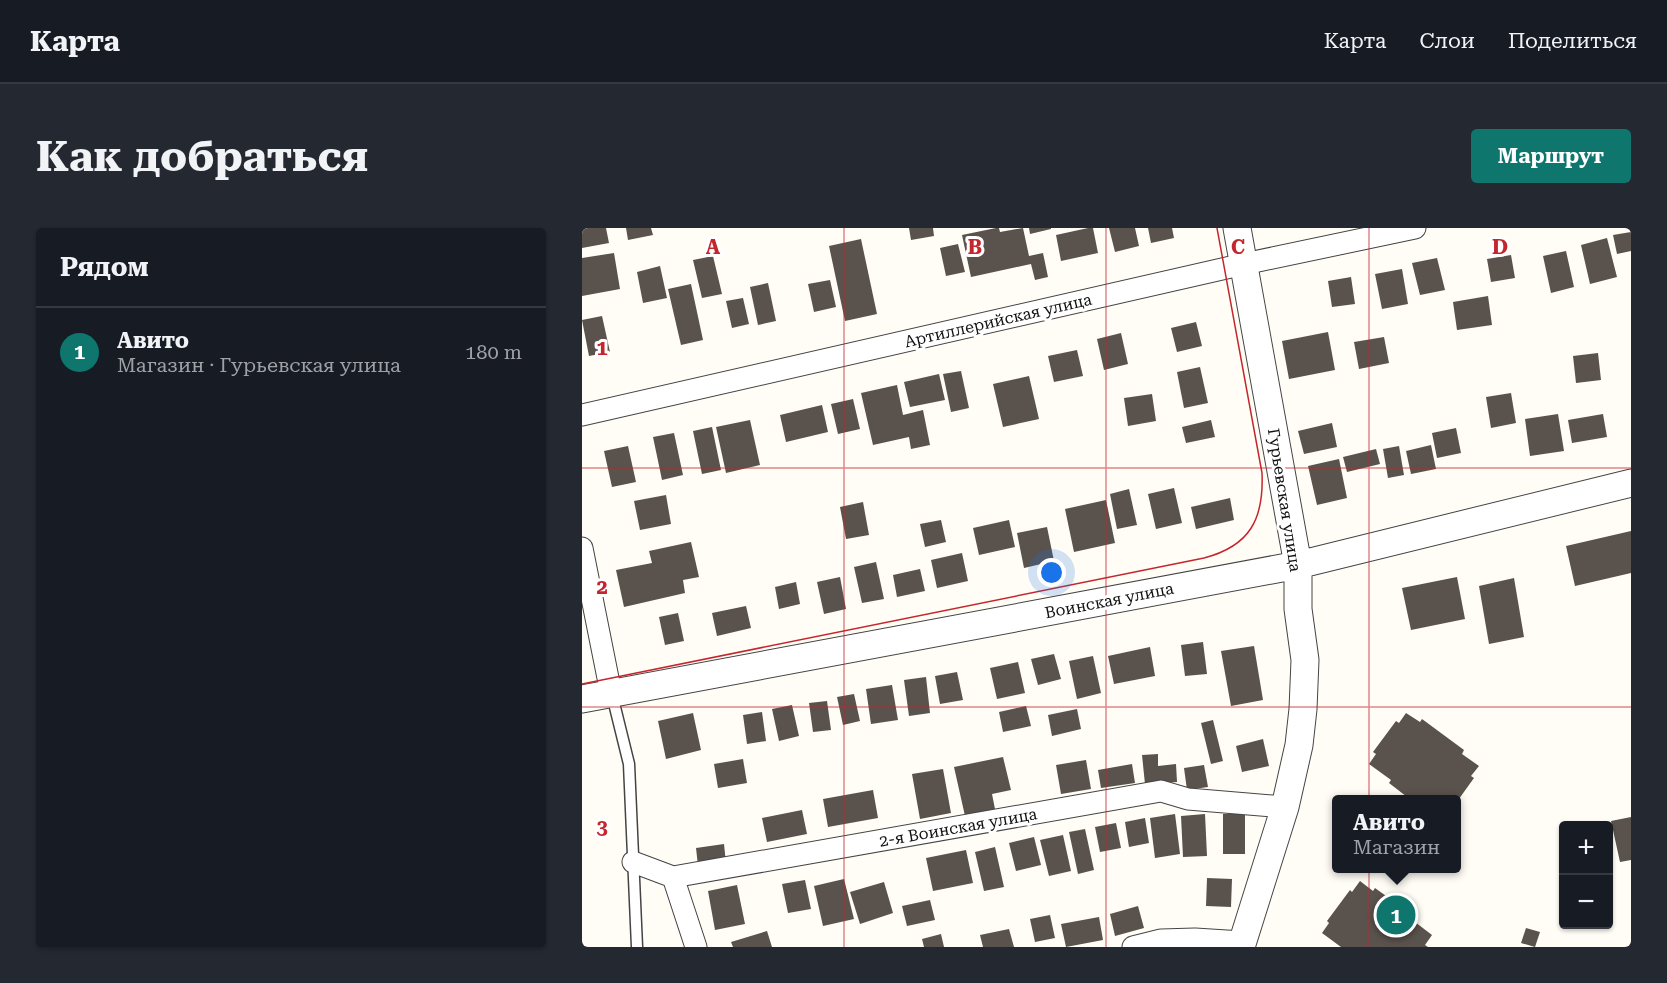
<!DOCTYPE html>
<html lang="ru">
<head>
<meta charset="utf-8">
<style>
	:root { --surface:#171b24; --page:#242831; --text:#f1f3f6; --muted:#9ea1a6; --line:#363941; --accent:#0f766e }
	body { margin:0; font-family:"Roboto Serif",serif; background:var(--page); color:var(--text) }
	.controls { position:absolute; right:18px; bottom:18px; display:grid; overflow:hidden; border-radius:6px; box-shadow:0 2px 4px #0004 }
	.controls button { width:54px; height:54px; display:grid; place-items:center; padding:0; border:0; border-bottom:2px solid var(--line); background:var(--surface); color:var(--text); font:30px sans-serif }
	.you { position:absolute; left:470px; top:345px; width:21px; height:21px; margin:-15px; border:4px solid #fff; border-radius:50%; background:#1a73e8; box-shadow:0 0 0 9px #1a73e833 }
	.badge { display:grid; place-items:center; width:39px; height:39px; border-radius:50%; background:var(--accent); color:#fff; font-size:20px; font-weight:700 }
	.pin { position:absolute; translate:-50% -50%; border:3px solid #fff; box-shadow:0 2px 6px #0006 }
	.popup { position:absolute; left:750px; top:567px; width:129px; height:78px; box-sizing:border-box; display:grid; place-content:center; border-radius:6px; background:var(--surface); filter:drop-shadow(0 2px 4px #0005); font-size:20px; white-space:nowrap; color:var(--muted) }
	.popup b { font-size:22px; color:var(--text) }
	.popup::after { content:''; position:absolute; left:50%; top:100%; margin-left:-12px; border:12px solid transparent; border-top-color:var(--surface) }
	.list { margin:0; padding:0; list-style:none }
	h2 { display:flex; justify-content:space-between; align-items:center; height:78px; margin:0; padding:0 24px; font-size:26px }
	h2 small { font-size:20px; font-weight:400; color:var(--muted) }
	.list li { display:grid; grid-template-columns:39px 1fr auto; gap:18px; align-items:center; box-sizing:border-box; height:90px; padding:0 24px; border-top:2px solid var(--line) }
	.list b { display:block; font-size:22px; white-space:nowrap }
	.list p { margin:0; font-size:20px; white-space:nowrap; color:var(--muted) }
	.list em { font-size:20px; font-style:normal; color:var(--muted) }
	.map { position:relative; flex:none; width:1049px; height:719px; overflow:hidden; border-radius:6px }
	header { display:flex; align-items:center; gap:36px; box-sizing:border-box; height:84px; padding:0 30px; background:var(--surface); border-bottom:2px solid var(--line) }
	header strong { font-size:28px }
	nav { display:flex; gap:33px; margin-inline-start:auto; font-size:21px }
	.intro { display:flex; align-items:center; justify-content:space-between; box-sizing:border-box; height:144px; padding:0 36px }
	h1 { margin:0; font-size:42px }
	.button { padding:15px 27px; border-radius:6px; background:var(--accent); color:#fff; font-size:21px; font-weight:700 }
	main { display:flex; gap:36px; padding:0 36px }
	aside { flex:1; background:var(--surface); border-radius:6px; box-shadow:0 2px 4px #0004 }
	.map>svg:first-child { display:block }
	.building { fill:#5a524d }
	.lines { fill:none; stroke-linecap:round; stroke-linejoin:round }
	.service-casing { stroke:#444; stroke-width:13 }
	.minor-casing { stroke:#444; stroke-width:23 }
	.tertiary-casing { stroke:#444; stroke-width:29 }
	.service { stroke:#fff; stroke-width:10 }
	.minor { stroke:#fff; stroke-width:21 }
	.tertiary { stroke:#fff; stroke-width:27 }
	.tram { stroke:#c4262e; stroke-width:1.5 }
	.grid { fill:none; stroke:#c4262e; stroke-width:1.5; stroke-opacity:0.55 }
	.labels { text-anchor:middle; stroke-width:6; stroke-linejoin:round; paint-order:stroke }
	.street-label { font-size:16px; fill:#111; stroke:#fff }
	.grid-label { font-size:20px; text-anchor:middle; font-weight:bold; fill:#c4262e; stroke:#fff; stroke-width:6; stroke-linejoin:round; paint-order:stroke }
</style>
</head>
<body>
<header>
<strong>Карта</strong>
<nav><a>Карта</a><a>Слои</a><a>Поделиться</a></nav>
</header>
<div class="intro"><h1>Как добраться</h1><a class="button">Маршрут</a></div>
<main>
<aside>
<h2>Рядом<small></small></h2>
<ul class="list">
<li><span class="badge">1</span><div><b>Авито</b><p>Магазин · Гурьевская улица</p></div><em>180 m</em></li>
</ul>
</aside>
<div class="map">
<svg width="1049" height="719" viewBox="0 0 1049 719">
	<rect width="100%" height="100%" fill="#fffdf5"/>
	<path class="building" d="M0 0H24L27 15 0 20Z
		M44 0H69L71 7 46 12Z
		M327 0H351L352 8 329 12Z
		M414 0H417L418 4 441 0 447 28 461 25 466 49 453 52 449 36 389 49 380 7Z
		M447 0H469V1L448 6Z
		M506 0H511L516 25 479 33 474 7Z
		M527 0H553L557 18 533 24Z
		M566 0H590L592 10 569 15Z
		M1049 4V23L1035 26 1031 7Z
		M1025 10 1035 49 1008 56 999 17Z
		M279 11 295 86 263 93 247 18Z
		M376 16 383 44 364 48 358 20Z
		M984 23 992 59 969 65 961 28Z
		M32 25 38 61 0 68V30Z
		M929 27 933 50 909 54 905 31Z
		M131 28 140 66 120 70 111 32Z
		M855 30 863 62 838 67 830 35Z
		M78 38 85 70 61 75 55 44Z
		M820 41 826 76 800 81 793 46Z
		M769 49 773 76 750 79 746 53Z
		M248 52 254 79 232 84 226 56Z
		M186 55 194 93 176 97 168 59Z
		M109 56 121 112 99 117 86 61Z
		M906 68 910 97 875 102 871 74Z
		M161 70 167 96 150 100 144 73Z
		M20 88 28 124 7 128 0 92Z
		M614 94 620 118 595 124 589 100Z
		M746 104 753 142 707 151 700 113Z
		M539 105 546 136 522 142 515 111Z
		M802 109 807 135 777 141 772 114Z
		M495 122 501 148 472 154 466 128Z
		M1016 125 1019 152 994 155 991 128Z
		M618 139 626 175 602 180 595 144Z
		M379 143 387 180 369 184 361 146Z
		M357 146 363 172 328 179 322 154Z
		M447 148 457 191 421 199 411 156Z
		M315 157 321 187 341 182 348 217 329 221 327 209 291 217 279 165Z
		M929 165 934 195 909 200 904 169Z
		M570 166 574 193 546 198 542 170Z
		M271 171 278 201 256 206 249 176Z
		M240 177 246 204 204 214 198 187Z
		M976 186 982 223 948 228 943 191Z
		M1021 186 1025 209 990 215 986 192Z
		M168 192 178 237 144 245 134 199Z
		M629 192 633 209 604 215 600 199Z
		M750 195 755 219 722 226 716 203Z
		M130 199 139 242 120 246 111 203Z
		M874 200 879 225 855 230 850 205Z
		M92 205 101 247 80 252 71 209Z
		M849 217 854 241 829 246 824 223Z
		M46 218 54 254 30 259 22 223Z
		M817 218 822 247 806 250 801 221Z
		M794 221 798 236 765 244 761 229Z
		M757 231 765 270 735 277 726 238Z
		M592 260 600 295 574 301 566 266Z
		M547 261 555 297 535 301 528 266Z
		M84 267 89 296 58 302 52 273Z
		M648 270 652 292 614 301 609 279Z
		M524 272 533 315 492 324 483 281Z
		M281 274 287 307 264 311 258 279Z
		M359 292 364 314 343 319 338 296Z
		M427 292 433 319 397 327 391 300Z
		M465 299 472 333 442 340 435 305Z
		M1049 303V345L993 358 984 318Z
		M109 314 117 349 101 352 103 365 42 379 34 342 70 335 67 323Z
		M380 325 386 353 355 360 349 332Z
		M294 334 302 371 280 375 272 339Z
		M338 341 343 363 315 369 311 347Z
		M258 349 264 381 242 386 235 354Z
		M875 349 883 391 829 402 820 360Z
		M932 350 942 409 907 416 897 358Z
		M214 354 218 376 197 381 193 359Z
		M164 378 169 400 135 408 130 385Z
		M96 385 102 413 83 417 77 389Z
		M621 414 625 446 603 448 599 417Z
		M672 418 681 472 649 478 639 423Z
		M568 419 573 448 532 456 526 428Z
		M472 426 479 451 456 457 449 431Z
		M511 428 519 465 495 471 487 433Z
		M436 434 443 465 415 471 408 440Z
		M375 444 381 472 358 476 353 448Z
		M344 449 348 485 327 488 322 452Z
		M310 457 316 492 289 496 284 461Z
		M272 466 278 493 261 497 255 469Z
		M245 473 249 502 231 504 227 475Z
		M210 477 217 508 197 513 190 481Z
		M444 478 449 498 421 504 417 484Z
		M495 481 499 501 470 508 466 487Z
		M180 484 184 513 165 516 161 487Z
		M111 485 119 522 84 531 76 493Z
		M824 485 838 494 840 491 882 522 880 526 897 538 889 548 892 550 874 575V572H829L807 555 809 552 787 536 794 526 791 524 814 493 817 495Z
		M631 492 641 533 629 536 619 495Z
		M681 511 687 538 660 544 654 518Z
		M576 526V538L594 536 595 554 563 556 560 527Z
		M421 529 429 562 410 566 413 581 383 588 372 539Z
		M161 531 165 555 136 560 132 536Z
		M504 532 509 561 479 566 474 537Z
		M550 536 553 555 519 560 516 542Z
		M622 537 626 559 605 562 602 540Z
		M361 541 369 585 338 591 330 546Z
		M291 562 296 590 246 599 241 571Z
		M220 582 225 606 185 614 180 590Z
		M593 586 598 626 573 630 568 590Z
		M623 586 625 628 601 629 599 588Z
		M641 586H663V626H641Z
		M1049 589V632L1038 634 1029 593Z
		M563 590 567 615 547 619 543 594Z
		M534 595 539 620 518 624 513 599Z
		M503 601 512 642 496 646 487 604Z
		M481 607 489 643 467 648 458 612Z
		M452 609 459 637 434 643 427 615Z
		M142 616 144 635 116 638 114 620Z
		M413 619 422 659 402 663 393 624Z
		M384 622 391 655 351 663 344 630Z
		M625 650 650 651 649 679 624 678Z
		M262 651 272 691 241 698 232 658Z
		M223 652 229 681 206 685 200 656Z
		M778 653 791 663 793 660 836 691 833 694 850 707 843 717 846 719H759L740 705 747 695 745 693 768 662 770 664Z
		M302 654 311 685 278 696 268 664Z
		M155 657 163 696 133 702 126 663Z
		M348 672 353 692 325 698 320 678Z
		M556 678 562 700 533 708 528 686Z
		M468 687 473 710 453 714 448 691Z
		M517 689 521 712 484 719 479 696Z
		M944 700 958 704 953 719 939 715Z
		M427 701 432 719H401L398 707Z
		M185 703 190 719H151L149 714Z
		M359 706 362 719H342L340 711Z"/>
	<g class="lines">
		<defs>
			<path id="service" d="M30 467 47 536 55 719"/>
			<path id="minor" d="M0 187 662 36 833 0
				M0 320 29 465
				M51 634 91 649 579 563 606 571 703 579
				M91 649 114 719
				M551 719 579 712 613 711 660 714"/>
			<path id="tertiary" d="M655 0 716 337V381L723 432 721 481 717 517 703 579 659 719
				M0 471 716 337 1049 255"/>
		</defs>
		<use href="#service" class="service-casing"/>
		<use href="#minor" class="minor-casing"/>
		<use href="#tertiary" class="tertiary-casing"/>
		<use href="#service" class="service"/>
		<use href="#minor" class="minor"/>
		<use href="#tertiary" class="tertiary"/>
		<path class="tram" d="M0 456 622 330C668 318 682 291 680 245L635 0"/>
	</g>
	<path class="grid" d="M262 0V719M524 0V719M787 0V719M0 240H1049M0 479H1049"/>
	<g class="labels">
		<g class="street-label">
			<text transform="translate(416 92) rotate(-13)" y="6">Артиллерийская улица</text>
			<text transform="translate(703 272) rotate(81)" y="6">Гурьевская улица</text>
			<text transform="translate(527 372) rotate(-11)" y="6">Воинская улица</text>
			<text transform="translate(376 599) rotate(-10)" y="6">2-я Воинская улица</text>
		</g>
	</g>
	<g class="grid-label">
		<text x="131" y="26">A</text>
		<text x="393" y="26">B</text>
		<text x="656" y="26">C</text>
		<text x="918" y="26">D</text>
		<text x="20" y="127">1</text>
		<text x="20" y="366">2</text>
		<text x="20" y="606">3</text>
	</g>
</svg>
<div class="controls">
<button>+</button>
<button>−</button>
</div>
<div class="you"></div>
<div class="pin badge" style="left:814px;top:687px">1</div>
<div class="popup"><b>Авито</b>Магазин</div>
</div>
</main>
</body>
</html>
